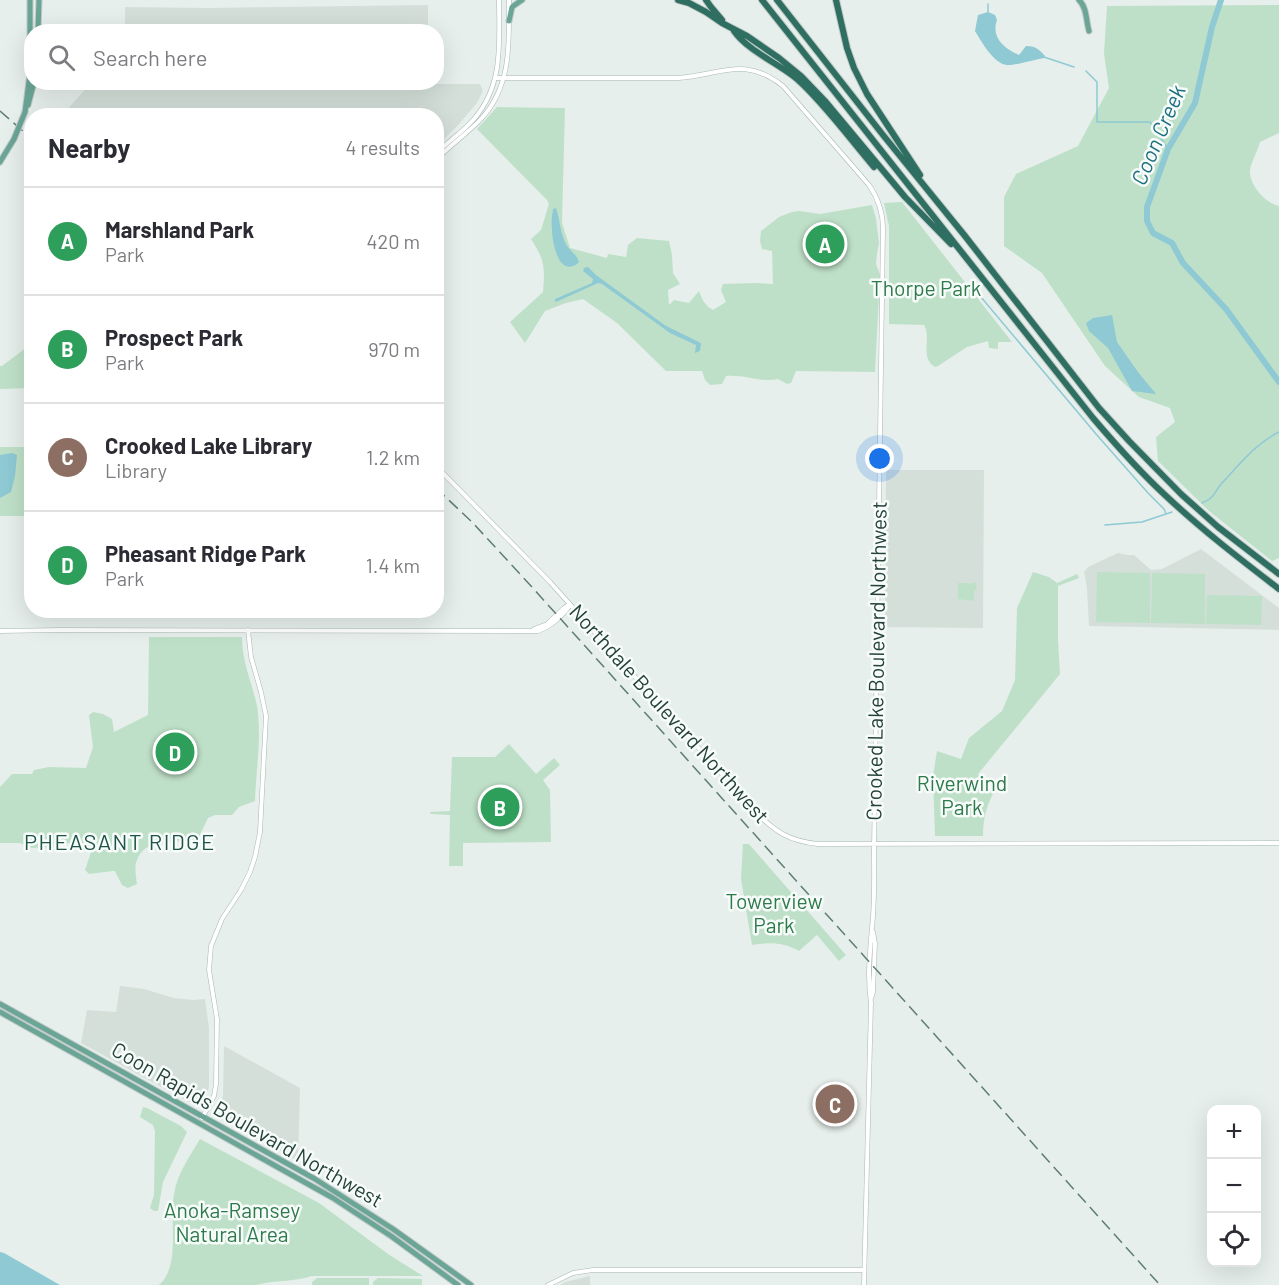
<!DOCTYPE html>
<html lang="en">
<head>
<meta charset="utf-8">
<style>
	:root { --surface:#fff; --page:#f2f2f3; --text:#2b2b33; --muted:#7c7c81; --line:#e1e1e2; --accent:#855347 }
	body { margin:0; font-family:Barlow,sans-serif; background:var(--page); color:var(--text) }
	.controls { position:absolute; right:18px; bottom:18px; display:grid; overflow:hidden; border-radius:12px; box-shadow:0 6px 24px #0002 }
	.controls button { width:54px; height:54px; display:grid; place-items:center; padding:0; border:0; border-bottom:2px solid var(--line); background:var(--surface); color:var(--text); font:30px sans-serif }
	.you { position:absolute; left:880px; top:459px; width:21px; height:21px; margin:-15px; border:4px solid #fff; border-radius:50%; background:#1a73e8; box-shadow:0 0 0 9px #1a73e833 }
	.badge { display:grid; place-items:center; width:39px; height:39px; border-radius:50%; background:var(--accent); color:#fff; font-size:20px; font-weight:700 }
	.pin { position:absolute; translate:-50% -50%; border:3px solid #fff; box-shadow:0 2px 6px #0006 }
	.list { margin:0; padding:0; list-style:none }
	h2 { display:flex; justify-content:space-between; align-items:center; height:78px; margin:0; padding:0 24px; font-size:26px }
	h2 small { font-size:20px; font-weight:400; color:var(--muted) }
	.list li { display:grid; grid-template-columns:39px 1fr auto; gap:18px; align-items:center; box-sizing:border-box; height:108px; padding:0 24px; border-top:2px solid var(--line) }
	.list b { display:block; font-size:22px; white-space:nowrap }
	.list p { margin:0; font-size:20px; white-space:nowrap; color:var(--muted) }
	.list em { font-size:20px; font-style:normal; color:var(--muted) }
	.icon { flex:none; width:33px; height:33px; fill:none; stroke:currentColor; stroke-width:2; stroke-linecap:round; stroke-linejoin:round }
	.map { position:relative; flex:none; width:1279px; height:1285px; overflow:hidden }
	.search { position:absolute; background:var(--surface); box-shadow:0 6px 24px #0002; left:24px; top:24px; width:420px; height:66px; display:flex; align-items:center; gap:15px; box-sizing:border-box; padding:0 21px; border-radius:24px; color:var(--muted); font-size:22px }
	.panel { position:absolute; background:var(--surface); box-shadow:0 6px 24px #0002; left:24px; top:108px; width:420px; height:510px; border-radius:24px }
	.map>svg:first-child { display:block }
	.built { fill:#d4dfda }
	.green { fill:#bfe0c8 }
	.water { fill:#8ec9d4 }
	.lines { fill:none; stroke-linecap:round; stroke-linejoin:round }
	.stream { stroke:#8ec9d4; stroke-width:1.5 }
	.river { stroke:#8ec9d4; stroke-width:6 }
	.minor-casing { stroke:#a8b8b2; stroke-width:5 }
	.major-casing { stroke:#c2cac8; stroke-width:7 }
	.highway-casing { stroke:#c2cac8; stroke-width:8 }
	.minor { stroke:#fff; stroke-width:4 }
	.major { stroke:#6aa596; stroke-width:5 }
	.highway { stroke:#2f6f62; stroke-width:6 }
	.rail { stroke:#5f7d75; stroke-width:1.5; stroke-dasharray:12 6; stroke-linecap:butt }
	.major-bridge-casing { stroke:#c2cac8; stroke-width:7; stroke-linecap:butt }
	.major-bridge { stroke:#6aa596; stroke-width:5 }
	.labels { text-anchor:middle; stroke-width:5; stroke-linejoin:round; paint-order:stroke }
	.park-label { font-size:21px; fill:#2d7a4b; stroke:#f7fbf9 }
	.street-label { font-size:21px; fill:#24423a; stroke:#f7fbf9 }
	.water-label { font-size:22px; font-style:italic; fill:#1c6f80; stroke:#f7fbf9 }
	.neighbourhood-label { font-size:22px; letter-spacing:1.5px; fill:#1f5548; stroke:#f7fbf9 }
</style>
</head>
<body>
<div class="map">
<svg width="1279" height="1285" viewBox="0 0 1279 1285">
	<rect width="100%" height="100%" fill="#e6efeb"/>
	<path class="built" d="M428 5V31H125V7L208 8Z
		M429 83V84H480L483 91 477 103 459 124 437 146 436 116 62 115 91 83Z
		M886 470H984L983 628 885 627Z
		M1201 549 1279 608V630L1089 626 1087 588 1084 572 1088 567 1118 553 1127 555H1134L1151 570 1162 569Z
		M120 986 144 989 174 998 193 1000 205 999 209 1028V1087L204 1104 200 1106H196L81 1043 87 1010 116 1012Z
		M224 1046 300 1088 298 1161 215 1115 223 1096Z
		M590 1276V1285H560L565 1282Z"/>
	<path class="green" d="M1279 5V133L1260 142C1258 150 1251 163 1250 170 1249 185 1265 203 1279 206V558L1272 561 1209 511 1158 461 1156 437 1175 422 1170 408 1139 397 1105 366 1042 273 1004 246V197L1016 174 1078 146 1109 88 1104 54 1107 6Z
		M497 107 565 108 562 223 570 248 607 258 608 254 626 257 628 245 637 238 669 241 672 255 673 273 680 284 668 290 669 305 674 300 689 303 699 291C702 299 705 306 713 310L726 302 721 290 723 284 755 283 773 284 772 251 762 249 760 241 761 231 779 217 792 212 799 211 820 214 872 205 876 219 879 243 877 253 876 264 880 275 875 372 796 371 791 383 787 384 778 379C761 383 744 374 726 376L722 384 710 385 705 380 702 371H666L617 323 583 299 566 303 545 311 525 343 510 322 543 292C545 268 545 260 531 239L541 230 549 204 547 200 477 129Z
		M902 202 1012 342H998V349L989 348 988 341 967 347 938 366 935 367C919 357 932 338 924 325L889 324V226L884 203Z
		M31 344 30 388 0 389V366H2Z
		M0 447H31V516H0Z
		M1033 572 1049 577 1057 583 1077 574 1079 578 1058 586V640L1060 674 978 774 996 788C987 804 983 818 983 836H935L933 776 937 751 961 759 969 738 1002 711 1015 680 1017 608Z
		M1097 572 1150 573V623L1096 622Z
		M1152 573 1205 574V624L1151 623Z
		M958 583H967L969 584 971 583H976L977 588 974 591V599L973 601 958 599Z
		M1207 595 1262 596 1261 625 1206 624Z
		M149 637H242C242 663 252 682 257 706 262 737 256 770 255 801L239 807 232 815H215L208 818 197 841C177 842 145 837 137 860 134 866 136 877 137 884L128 888 122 885 115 871H113L89 874 85 870 91 852 86 843H69L52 847 32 848 20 843H0V787L12 774H32L34 770 49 767 86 768 93 747 89 715 93 712 103 714 112 719 114 732 148 715Z
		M509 744 536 774 554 758 560 765 543 780 550 790 551 842 463 843V866H449L450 815 431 814 430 812 450 811 452 757H495Z
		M743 844H749L846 955 839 961 817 935 799 951C783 942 770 942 752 945L741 879Z
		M143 1107 147 1108 181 1126 187 1132 163 1182 158 1211H154L150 1208 154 1195 155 1131 153 1125 140 1117Z
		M200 1139 319 1203 388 1254 423 1276H312C293 1282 274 1280 256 1285H159C181 1266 169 1221 174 1194 177 1174 190 1156 200 1139Z
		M317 1278H369V1285H312V1282Z
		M378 1278 422 1279V1285H373V1282Z"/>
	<path class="water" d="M988 12 995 15 997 20C991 37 1003 48 1019 55L1026 46C1035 46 1039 49 1045 56L1044 58C1038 59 1012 66 1007 65 994 64 981 41 975 31L978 15Z
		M556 208C560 220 560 231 565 242 568 250 577 254 579 262 559 280 552 242 552 229 551 222 552 216 553 209Z
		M588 267 596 275 666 326 701 343 700 351 695 353 696 345 670 333 602 284 598 283 556 302 555 301V299L592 283 593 279 583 271 584 268Z
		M1112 315 1117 342 1138 372 1156 394 1132 391 1108 348 1089 331 1086 323 1093 318Z
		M12 453 17 455 15 476 11 492 0 498V455Z
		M0 1252 4 1253 60 1285H0Z"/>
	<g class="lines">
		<path class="stream" d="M988 12V4
			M1044 57 1074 67
			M1086 71 1097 82V122H1150L1168 149
			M970 284 1096 434 1148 493 1164 509 1166 514
			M1202 503C1216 497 1213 493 1222 483 1239 465 1256 443 1279 432
			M1105 525 1142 522 1172 512"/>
		<path class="river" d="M1221 0 1212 27 1195 103 1168 149 1147 207V221L1153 233 1172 243 1183 263 1226 309 1279 382"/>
		<defs>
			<path id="minor" d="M496 78H678C721 75 744 55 783 86L869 185C878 198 883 213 883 229L874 851C874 876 875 902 872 927 870 952 867 977 871 1003L864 1285
				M436 154C448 141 463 132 474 119 504 84 499 43 499 0
				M436 160C450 145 467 134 481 119 512 86 509 42 509 0
				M436 466 550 582 755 811C775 832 789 841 818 844L1279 843
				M534 629 547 624 564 608 569 605
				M0 631 60 630 538 631C550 627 563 616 570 605
				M871 999 873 992 875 943 873 932
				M202 1118 214 1096 216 1084 217 1019 209 970 211 946 222 919 241 890 250 872 255 857 260 832 266 716 261 692 251 657 248 630
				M548 1285 573 1273 593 1270H864"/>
			<path id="major" d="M1079 0C1087 7 1086 21 1089 31
				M509 21 512 7 522 0
				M38 32 39 0
				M28 105 34 82
				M25 112 30 74V0
				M0 162 14 139
				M0 1004 315 1179 393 1229 471 1285
				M0 1012 333 1198 391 1236 458 1285"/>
			<path id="highway" d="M678 0 689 3 706 12 722 23 747 36 779 58 801 76 825 101 905 197 951 244
				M706 0 711 7 722 20
				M762 0 1093 418C1116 445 1139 471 1165 495 1201 529 1240 559 1279 589
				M777 0 883 135 965 236 1099 408 1129 441 1181 494 1218 527 1279 574
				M836 0 847 48 854 68 867 94 920 175
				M734 31C748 51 778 63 797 79 824 103 850 139 874 167"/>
		</defs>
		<use href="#minor" class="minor-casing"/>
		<use href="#major" class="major-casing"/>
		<use href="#highway" class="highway-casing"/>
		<use href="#minor" class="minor"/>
		<use href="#major" class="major"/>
		<use href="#highway" class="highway"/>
		<path class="rail" d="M0 111 32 139
			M436 488 472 522 531 586 1160 1285"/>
		<defs>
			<path id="major-bridge" d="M14 139 25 112"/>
		</defs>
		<use href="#major-bridge" class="major-bridge-casing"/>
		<use href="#major-bridge" class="major-bridge"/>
	</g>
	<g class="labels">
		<g class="park-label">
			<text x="926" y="296">Thorpe Park</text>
			<text x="962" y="791">Riverwind<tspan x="962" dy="24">Park</tspan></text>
			<text x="774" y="909">Towerview<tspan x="774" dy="24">Park</tspan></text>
			<text x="232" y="1218">Anoka-Ramsey<tspan x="232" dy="24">Natural Area</tspan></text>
		</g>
		<g class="street-label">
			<text transform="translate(877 661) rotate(-89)" y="7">Crooked Lake Boulevard Northwest</text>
			<text transform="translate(669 714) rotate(48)" y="7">Northdale Boulevard Northwest</text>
			<text transform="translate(247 1125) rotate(30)" y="7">Coon Rapids Boulevard Northwest</text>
		</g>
		<g class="water-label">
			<text transform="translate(1158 135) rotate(-67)" y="8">Coon Creek</text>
		</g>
		<g class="neighbourhood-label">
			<text x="120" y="850">PHEASANT RIDGE</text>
		</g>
	</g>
</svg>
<div class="controls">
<button>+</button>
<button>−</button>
<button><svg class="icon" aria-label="locate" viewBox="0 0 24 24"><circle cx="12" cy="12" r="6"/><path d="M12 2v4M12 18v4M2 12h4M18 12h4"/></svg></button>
</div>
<div class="you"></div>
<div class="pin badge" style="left:825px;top:244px;background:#2e9e5b">A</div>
<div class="pin badge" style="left:500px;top:807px;background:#2e9e5b">B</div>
<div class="pin badge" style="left:835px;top:1104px;background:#8d6e63">C</div>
<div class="pin badge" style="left:175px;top:752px;background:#2e9e5b">D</div>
<div class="search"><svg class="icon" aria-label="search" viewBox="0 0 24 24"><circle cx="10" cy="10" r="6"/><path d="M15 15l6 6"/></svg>Search here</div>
<section class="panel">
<h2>Nearby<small>4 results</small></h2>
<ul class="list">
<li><span class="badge" style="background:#2e9e5b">A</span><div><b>Marshland Park</b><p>Park</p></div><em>420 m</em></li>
<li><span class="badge" style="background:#2e9e5b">B</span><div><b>Prospect Park</b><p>Park</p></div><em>970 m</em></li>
<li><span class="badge" style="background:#8d6e63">C</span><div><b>Crooked Lake Library</b><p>Library</p></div><em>1.2 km</em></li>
<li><span class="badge" style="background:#2e9e5b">D</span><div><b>Pheasant Ridge Park</b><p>Park</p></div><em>1.4 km</em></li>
</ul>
</section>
</div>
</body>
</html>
